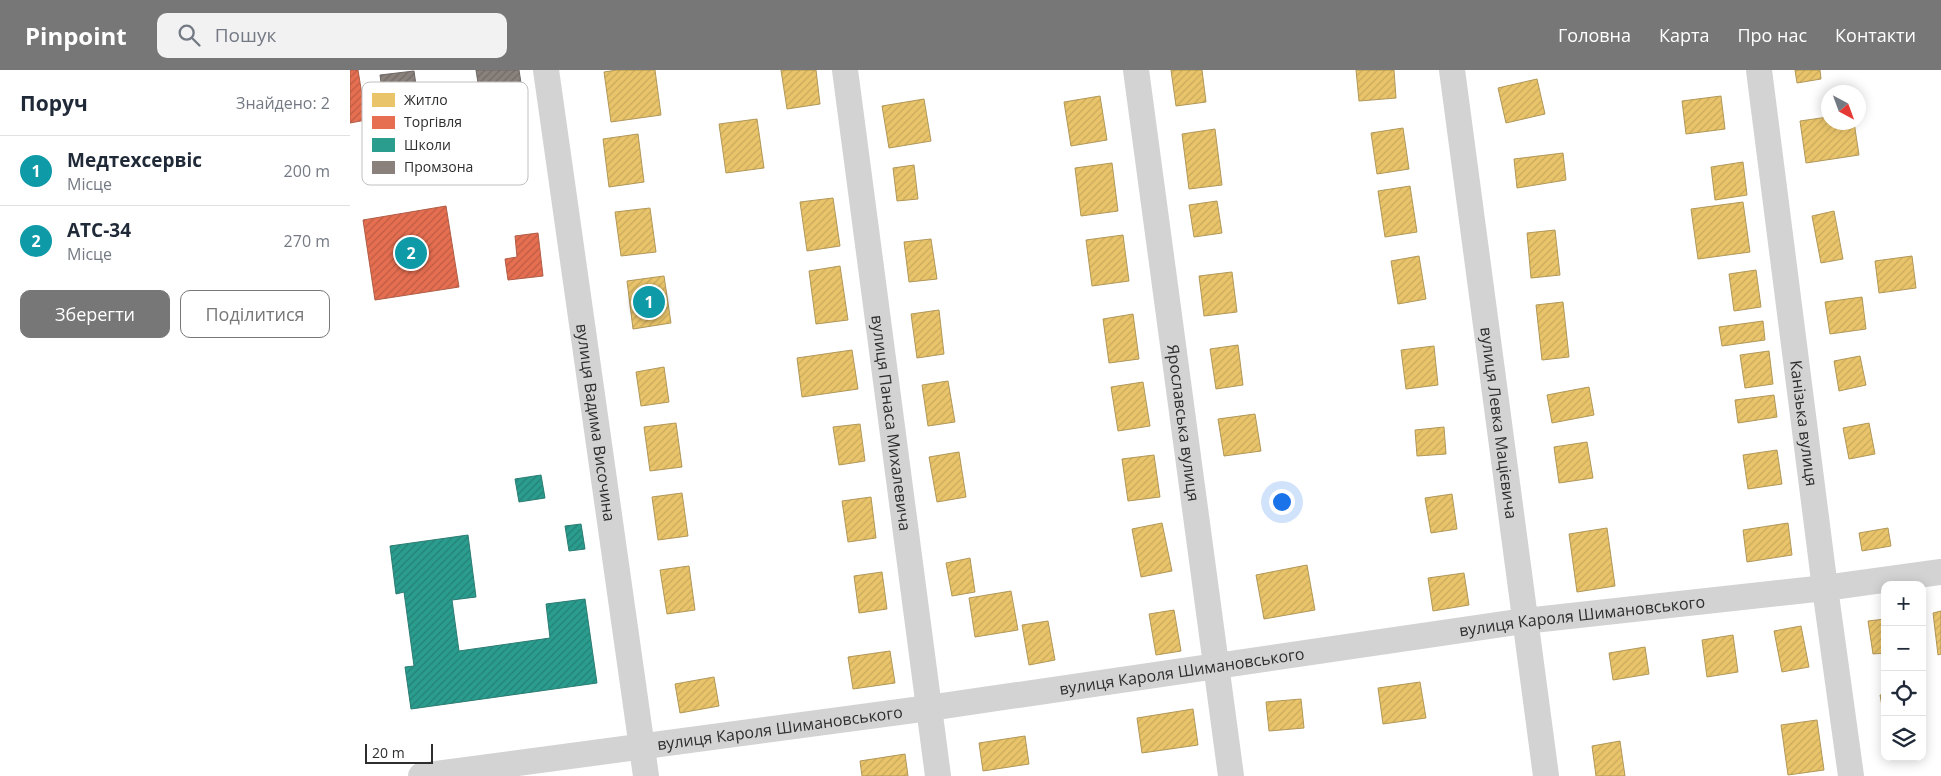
<!DOCTYPE html>
<html lang="uk">
<head>
<meta charset="utf-8">
<style>
	:root { --surface:#fff; --page:#f2f2f3; --text:#1f2937; --muted:#747a83; --line:#e0e1e3; --accent:#777 }
	body { margin:0; font-family:"Open Sans",sans-serif; background:var(--page); color:var(--text) }
	.controls { position:absolute; right:15px; bottom:15px; display:grid; overflow:hidden; border-radius:10px; box-shadow:0 2px 12px #0003 }
	.controls button { width:45px; height:45px; display:grid; place-items:center; padding:0; border:0; border-bottom:1px solid var(--line); background:var(--surface); color:var(--text); font:25px sans-serif }
	.compass { position:absolute; left:1471px; top:15px; width:45px; height:45px; border-radius:50%; background:var(--surface); box-shadow:0 2px 12px #0003; rotate:139deg }
	.scale { position:absolute; left:15px; bottom:12px; width:68px; box-sizing:border-box; padding-left:5px; border:2px solid #2e2e2e; border-top:0; font-size:14px; line-height:18px; white-space:nowrap; color:#2e2e2e; -webkit-text-stroke:4px #fff; paint-order:stroke }
	.you { position:absolute; left:931px; top:431px; width:18px; height:18px; margin:-12px; border:4px solid #fff; border-radius:50%; background:#1a73e8; box-shadow:0 0 0 8px #1a73e833 }
	.badge { display:grid; place-items:center; width:32px; height:32px; border-radius:50%; background:var(--accent); color:#fff; font-size:16px; font-weight:700 }
	.pin { position:absolute; translate:-50% -50%; border:2px solid #fff; box-shadow:0 1px 5px #0006 }
	.list { margin:0; padding:0; list-style:none }
	h2 { display:flex; justify-content:space-between; align-items:center; height:65px; margin:0; padding:0 20px; font-size:21px }
	h2 small { font-size:16px; font-weight:400; color:var(--muted) }
	.list li { display:grid; grid-template-columns:32px 1fr auto; gap:15px; align-items:center; box-sizing:border-box; height:70px; padding:0 20px; border-top:1px solid var(--line) }
	.list b { display:block; font-size:19px; white-space:nowrap }
	.list p { margin:0; font-size:16px; white-space:nowrap; color:var(--muted) }
	.list em { font-size:16px; font-style:normal; color:var(--muted) }
	.actions { display:flex; gap:10px; padding:15px 20px }
	.actions a { flex:1; padding:11px 0; border:1px solid var(--accent); border-radius:10px; text-align:center; font-size:18px; color:var(--accent) }
	.actions .main { background:var(--accent); color:#fff }
	.icon { flex:none; width:28px; height:28px; fill:none; stroke:currentColor; stroke-width:2; stroke-linecap:round; stroke-linejoin:round }
	.map { position:relative; flex:none; width:1591px; height:706px; overflow:hidden }
	header { display:flex; align-items:center; gap:30px; box-sizing:border-box; height:70px; padding:0 25px; background:var(--accent); color:#fff }
	header strong { font-size:24px }
	nav { display:flex; gap:28px; margin-inline-start:auto; font-size:18px }
	.search { width:350px; height:45px; background:var(--page); display:flex; align-items:center; gap:12px; box-sizing:border-box; padding:0 18px; border-radius:10px; color:var(--muted); font-size:19px }
	main { display:flex }
	aside { flex:1; background:var(--surface) }
	.map>svg:first-child { display:block }
	.homes { fill:url(#homes-hatch); stroke:#b19758 }
	.shops { fill:url(#shops-hatch); stroke:#b05c46 }
	.schools { fill:url(#schools-hatch); stroke:#2b7c72 }
	.industry { fill:url(#industry-hatch); stroke:#6e6865 }
	.lines { fill:none; stroke-linecap:round; stroke-linejoin:round }
	.street { stroke:#d3d3d3; stroke-width:26 }
	.labels { text-anchor:middle; stroke-width:5; stroke-linejoin:round; paint-order:stroke }
	.street-label { font-size:16px; fill:#2e2e2e; stroke:#fff }
	.key { fill:#fff; stroke:#c0c0c0; stroke-width:1 }
	.key-label { font-size:14px; fill:#2e2e2e }
</style>
</head>
<body>
<header>
<strong>Pinpoint</strong>
<div class="search"><svg class="icon" aria-label="search" viewBox="0 0 24 24"><circle cx="10" cy="10" r="6"/><path d="M15 15l6 6"/></svg>Пошук</div>
<nav><a>Головна</a><a>Карта</a><a>Про нас</a><a>Контакти</a></nav>
</header>
<main>
<aside>
<h2>Поруч<small>Знайдено: 2</small></h2>
<ul class="list">
<li><span class="badge" style="background:#0f9aa8">1</span><div><b>Медтехсервіс</b><p>Місце</p></div><em>200 m</em></li>
<li><span class="badge" style="background:#0f9aa8">2</span><div><b>АТС-34</b><p>Місце</p></div><em>270 m</em></li>
</ul>
<div class="actions"><a class="main">Зберегти</a><a>Поділитися</a></div>
</aside>
<div class="map">
<svg width="1591" height="706" viewBox="0 0 1591 706">
	<defs>
		<pattern id="homes-hatch" width="6" height="6" patternUnits="userSpaceOnUse" patternTransform="scale(1.25)"><rect width="6" height="6" fill="#e9c46a"/><path d="M-1 1l2-2M0 6l6-6M5 7l2-2" fill="none" stroke="#c8a95c"/></pattern>
		<pattern id="shops-hatch" width="6" height="6" patternUnits="userSpaceOnUse" patternTransform="scale(1.25)"><rect width="6" height="6" fill="#e76f51"/><path d="M-1 1l2-2M0 6l6-6M5 7l2-2" fill="none" stroke="#bc5c44"/></pattern>
		<pattern id="schools-hatch" width="6" height="6" patternUnits="userSpaceOnUse" patternTransform="scale(1.25)"><rect width="6" height="6" fill="#2a9d8f"/><path d="M-1 1l2-2M0 6l6-6M5 7l2-2" fill="none" stroke="#248075"/></pattern>
		<pattern id="industry-hatch" width="6" height="6" patternUnits="userSpaceOnUse" patternTransform="scale(1.25)"><rect width="6" height="6" fill="#8a817c"/><path d="M-1 1l2-2M0 6l6-6M5 7l2-2" fill="none" stroke="#716a66"/></pattern>
	</defs>
	<rect width="100%" height="100%" fill="#fff"/>
	<path class="homes" d="M267 0H305L311 45 261 52 254 2Z
		M431 0H466L470 34 437 39Z
		M821 0H852L856 32 826 36Z
		M1006 0H1044L1046 28 1009 31Z
		M1445 0H1470L1471 9 1447 13Z
		M1187 9 1195 44 1156 53 1148 18Z
		M750 26 757 70 721 76 714 32Z
		M1371 26 1375 59 1336 64 1332 31Z
		M574 29 581 71 539 78 532 36Z
		M1478 47V52H1504L1509 85 1456 93 1450 51Z
		M407 49 414 98 376 103 369 54Z
		M1053 58 1059 99 1027 104 1021 63Z
		M865 59 872 115 839 119 832 64Z
		M288 64 294 112 259 117 253 69Z
		M1213 83 1216 110 1167 118 1164 89Z
		M1393 92 1397 125 1365 130 1361 97Z
		M762 93 768 141 731 146 725 98Z
		M564 95 568 129 547 131 543 98Z
		M1060 116 1067 162 1035 167 1028 121Z
		M483 128 490 176 457 181 450 132Z
		M867 131 872 163 844 167 839 135Z
		M1393 132 1400 182 1348 189 1341 139Z
		M300 138 306 182 271 186 265 142Z
		M1484 141 1493 189 1471 193 1462 146Z
		M1205 160 1210 205 1181 208 1177 163Z
		M773 165 779 211 742 216 736 170Z
		M581 169 587 209 559 212 554 172Z
		M1069 186 1076 229 1048 234 1041 191Z
		M1562 186 1566 218 1529 223 1525 191Z
		M490 196 498 250 466 254 459 201Z
		M1406 200 1411 237 1384 241 1379 204Z
		M882 202 887 242 854 246 849 206Z
		M314 206 321 253 283 259 277 211Z
		M1512 227 1516 259 1480 264 1475 232Z
		M1213 232 1219 287 1192 290 1186 235Z
		M589 240 594 284 567 288 561 244Z
		M783 244 789 289 759 293 753 249Z
		M1413 251 1415 270 1372 276 1369 257Z
		M888 275 893 315 866 319 860 279Z
		M1084 276 1088 315 1056 319 1051 280Z
		M502 280 508 319 452 327 447 288Z
		M1419 281 1423 314 1395 318 1390 285Z
		M1510 286 1516 315 1489 321 1484 291Z
		M314 297 319 332 291 336 286 302Z
		M598 311 605 352 578 356 572 315Z
		M793 312 800 356 768 361 761 317Z
		M1239 317 1244 345 1202 353 1197 325Z
		M1424 325 1427 347 1388 353 1385 330Z
		M905 344 911 381 874 386 868 349Z
		M326 353 332 397 300 401 294 357Z
		M1519 353 1525 384 1499 389 1493 358Z
		M510 354 515 391 489 395 483 357Z
		M1094 357 1096 384 1067 386 1065 360Z
		M1237 372 1243 408 1209 413 1204 377Z
		M1427 380 1432 414 1398 419 1393 385Z
		M609 382 616 427 587 432 579 387Z
		M804 385 810 427 778 431 772 389Z
		M332 423 338 466 308 470 302 427Z
		M1102 424 1107 459 1081 463 1075 428Z
		M521 427 526 468 498 472 492 431Z
		M812 453 822 501 791 507 782 459Z
		M1438 453 1442 485 1397 492 1393 460Z
		M1257 458 1265 516 1227 522 1219 464Z
		M1538 458 1541 476 1512 481 1509 463Z
		M620 488 625 522 602 526 596 493Z
		M957 495 965 540 914 549 906 505Z
		M339 496 345 540 317 544 310 500Z
		M532 502 537 539 509 543 504 506Z
		M1114 503 1119 535 1083 541 1078 508Z
		M661 521 668 560 625 567 619 528Z
		M824 540 831 581 806 585 799 544Z
		M1591 541V584L1588 585 1583 543Z
		M1535 549V583L1523 584 1518 551Z
		M698 551 705 590 679 595 672 555Z
		M1451 556 1459 597 1432 602 1424 561Z
		M1383 565 1388 602 1357 607 1352 570Z
		M1295 577 1299 604 1263 610 1259 583Z
		M540 581 545 613 503 619 498 587Z
		M364 607 369 636 330 643 325 614Z
		M1070 612 1076 648 1033 654 1028 618Z
		M1535 624V653L1530 625Z
		M951 629 954 658 919 661 916 632Z
		M843 639 848 675 792 683 787 648Z
		M1467 650 1474 700 1438 705 1431 655Z
		M675 666 679 694 633 701 629 673Z
		M1270 671 1275 706H1246L1242 676Z
		M555 684 558 706H512L510 691Z"/>
	<path class="shops" d="M0 0H8L16 50 0 53Z
		M96 136 109 217 25 230 13 150Z
		M188 163 193 206 158 210 155 189 167 187 165 166Z"/>
	<path class="schools" d="M191 405 195 428 169 432 165 409Z
		M231 454 235 479 219 481 215 456Z
		M118 465 126 527 102 530 109 581 200 568 196 534 235 529 247 613 61 639 55 597 64 596 54 522 46 524 40 476Z"/>
	<path class="industry" d="M126 0H169L177 52 135 59Z
		M64 1 66 15 32 20 30 5Z"/>
	<g class="lines">
		<g class="street">
			<path id="s1" d="M196 0 296 706"/>
			<path id="s2" d="M495 0 588 706"/>
			<path id="s3" d="M786 0 881 706"/>
			<path id="s4" d="M1102 0 1196 706"/>
			<path id="s5" d="M1409 0 1475 518 1501 706"/>
			<path id="s6" d="M71 706 579 638 1174 551 1475 518 1591 502"/>
		</g>
	</g>
	<g class="labels">
		<g class="street-label">
			<text dy="6" stroke="none"><textPath href="#s1" startOffset="356">вулиця Вадима Височина</textPath></text>
			<text dy="6" stroke="none"><textPath href="#s2" startOffset="356">вулиця Панаса Михалевича</textPath></text>
			<text dy="6" stroke="none"><textPath href="#s3" startOffset="356">Ярославська вулиця</textPath></text>
			<text dy="6" stroke="none"><textPath href="#s4" startOffset="356">вулиця Левка Мацієвича</textPath></text>
			<text dy="6" stroke="none"><textPath href="#s5" startOffset="356">Канізька вулиця</textPath></text>
			<text dy="6" stroke="none"><textPath href="#s6" startOffset="1172">вулиця Кароля Шимановського</textPath></text>
			<text dy="6" stroke="none"><textPath href="#s6" startOffset="768">вулиця Кароля Шимановського</textPath></text>
			<text dy="6" stroke="none"><textPath href="#s6" startOffset="362">вулиця Кароля Шимановського</textPath></text>
		</g>
	</g>
	<rect x="12" y="12" width="166" height="103" rx="8" class="key"/>
	<rect x="22" y="23" width="23" height="14" fill="#e9c46a"/>
	<rect x="22" y="46" width="23" height="13" fill="#e76f51"/>
	<rect x="22" y="68" width="23" height="14" fill="#2a9d8f"/>
	<rect x="22" y="91" width="23" height="13" fill="#8a817c"/>
	<g class="key-label">
		<text x="54" y="35">Житло</text>
		<text x="54" y="57">Торгівля</text>
		<text x="54" y="80">Школи</text>
		<text x="54" y="102">Промзона</text>
	</g>
</svg>
<div class="controls">
<button>+</button>
<button>−</button>
<button><svg class="icon" aria-label="locate" viewBox="0 0 24 24"><circle cx="12" cy="12" r="6"/><path d="M12 2v4M12 18v4M2 12h4M18 12h4"/></svg></button>
<button><svg class="icon" aria-label="layers" viewBox="0 0 24 24"><path d="M12 4l9 5-9 5-9-5zM3 14l9 5 9-5"/></svg></button>
</div>
<svg class="compass" viewBox="-18 -18 36 36"><path d="M0-13l5 13h-10z" fill="#e53935"/><path d="M0 13l5-13h-10z" fill="#747a83"/></svg>
<div class="scale">20 m</div>
<div class="you"></div>
<div class="pin badge" style="left:299px;top:232px;background:#0f9aa8">1</div>
<div class="pin badge" style="left:61px;top:183px;background:#0f9aa8">2</div>
</div>
</main>
</body>
</html>
